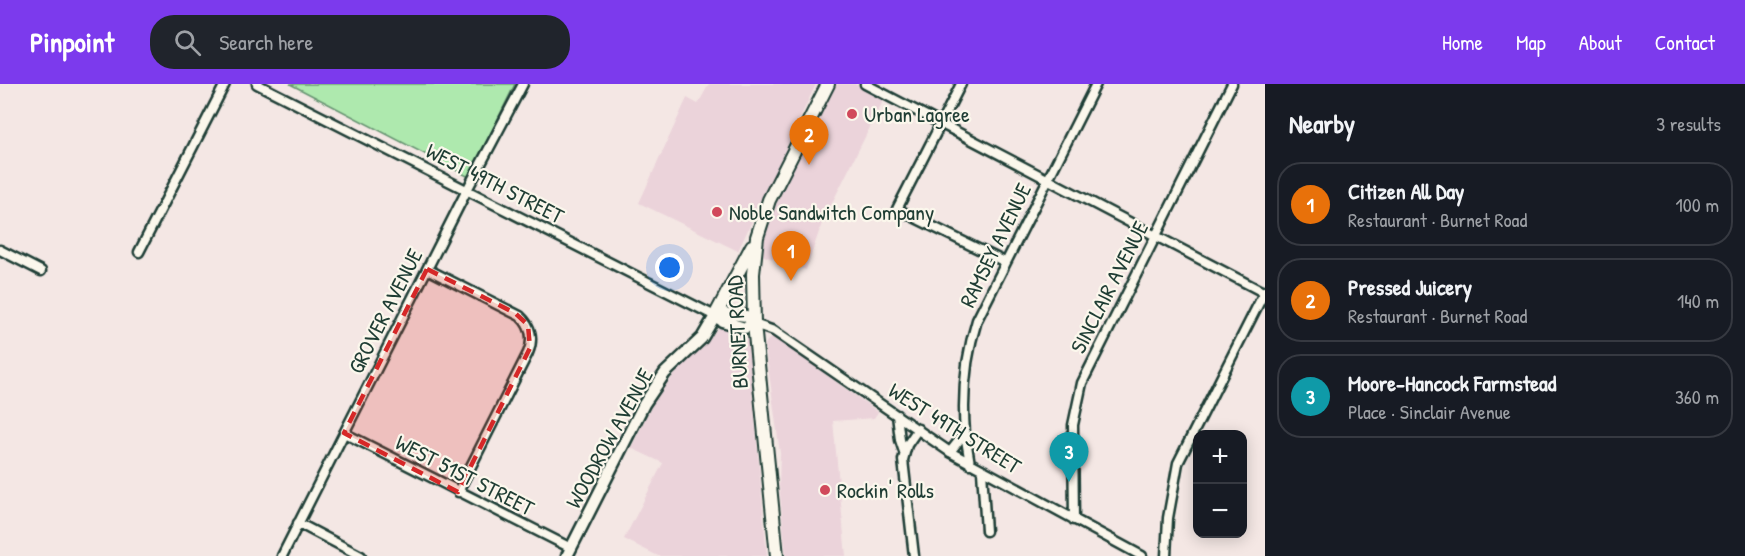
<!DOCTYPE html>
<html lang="en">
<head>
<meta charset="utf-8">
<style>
	:root { --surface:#171b24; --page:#20242c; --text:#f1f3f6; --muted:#9ea1a6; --line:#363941; --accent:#7c3aed }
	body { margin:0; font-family:"Patrick Hand",sans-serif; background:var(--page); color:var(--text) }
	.controls { position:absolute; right:18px; bottom:18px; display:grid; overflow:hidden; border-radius:12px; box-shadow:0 3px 15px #0003 }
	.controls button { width:54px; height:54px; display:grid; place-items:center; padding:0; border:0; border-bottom:2px solid var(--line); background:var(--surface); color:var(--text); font:30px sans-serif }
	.you { position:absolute; left:670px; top:184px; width:21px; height:21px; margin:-15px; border:4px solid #fff; border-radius:50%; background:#1a73e8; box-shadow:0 0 0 9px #1a73e833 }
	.badge { display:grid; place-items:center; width:39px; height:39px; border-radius:50%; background:var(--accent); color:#fff; font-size:20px; font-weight:700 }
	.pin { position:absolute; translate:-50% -50px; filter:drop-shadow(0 2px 3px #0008) }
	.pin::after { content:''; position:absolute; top:32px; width:21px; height:18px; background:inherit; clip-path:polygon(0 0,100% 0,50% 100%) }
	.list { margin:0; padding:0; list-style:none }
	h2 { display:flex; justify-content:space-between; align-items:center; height:78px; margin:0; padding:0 24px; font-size:26px }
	h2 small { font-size:20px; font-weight:400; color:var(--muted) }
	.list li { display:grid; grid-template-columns:39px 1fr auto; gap:18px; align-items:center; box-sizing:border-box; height:84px; margin:0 12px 12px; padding:0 12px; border:2px solid var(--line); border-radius:24px }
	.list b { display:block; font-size:22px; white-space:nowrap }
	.list p { margin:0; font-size:20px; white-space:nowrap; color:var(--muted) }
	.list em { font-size:20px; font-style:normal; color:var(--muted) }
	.icon { flex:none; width:33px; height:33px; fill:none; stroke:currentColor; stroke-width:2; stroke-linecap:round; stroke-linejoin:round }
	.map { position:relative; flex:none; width:1265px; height:472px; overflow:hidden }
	header { display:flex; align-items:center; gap:36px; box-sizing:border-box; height:84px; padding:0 30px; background:var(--accent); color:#fff }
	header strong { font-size:28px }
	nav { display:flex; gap:33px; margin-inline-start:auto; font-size:21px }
	.search { width:420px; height:54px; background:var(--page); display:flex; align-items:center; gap:15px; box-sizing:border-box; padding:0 21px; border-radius:24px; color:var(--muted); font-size:22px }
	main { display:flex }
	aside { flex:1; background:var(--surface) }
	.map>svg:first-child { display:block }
	.built { fill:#ebd3da }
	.green { fill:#aee9ae; stroke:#669371; stroke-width:1.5 }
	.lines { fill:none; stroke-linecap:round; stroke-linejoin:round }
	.minor-casing { stroke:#1f3d34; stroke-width:13 }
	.tertiary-casing { stroke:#1f3d34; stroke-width:15 }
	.secondary-casing { stroke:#1f3d34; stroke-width:16 }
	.minor { stroke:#fbf7ec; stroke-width:8 }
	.tertiary { stroke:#fbf7ec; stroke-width:10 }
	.secondary { stroke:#fbf7ec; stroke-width:12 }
	.marked { fill:#d62828; fill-opacity:0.2; stroke:#d62828; stroke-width:4.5; stroke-dasharray:12 8; stroke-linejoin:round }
	.poi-dot { fill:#d1495b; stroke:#fbf7ec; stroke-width:2 }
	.labels { text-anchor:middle; stroke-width:4.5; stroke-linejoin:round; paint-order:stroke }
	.poi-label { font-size:22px; fill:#1f3d34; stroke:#fbf7ec; text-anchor:start }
	.street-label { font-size:22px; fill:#1f3d34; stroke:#fbf7ec }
</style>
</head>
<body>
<header>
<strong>Pinpoint</strong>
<div class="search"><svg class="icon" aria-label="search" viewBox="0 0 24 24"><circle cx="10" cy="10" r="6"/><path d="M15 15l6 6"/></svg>Search here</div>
<nav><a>Home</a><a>Map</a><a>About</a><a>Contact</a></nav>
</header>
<main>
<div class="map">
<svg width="1265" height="472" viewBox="0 0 1265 472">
	<rect width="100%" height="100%" fill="#f4e7e4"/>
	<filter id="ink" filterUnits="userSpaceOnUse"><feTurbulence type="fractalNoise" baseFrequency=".0167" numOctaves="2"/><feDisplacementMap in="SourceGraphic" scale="12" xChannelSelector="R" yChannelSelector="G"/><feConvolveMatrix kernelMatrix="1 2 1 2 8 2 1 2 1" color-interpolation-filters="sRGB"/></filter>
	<g filter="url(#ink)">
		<path class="built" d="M709 0H816L738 167 639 119 687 14 698 20Z
			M836 0H855L884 15 822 139 806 186 761 171 765 151 777 118Z
			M720 241 748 255 767 472H658L624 455 663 379 631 364 657 311 682 282 706 260Z
			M775 254 878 328 874 334 833 337 846 472H786L779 400 780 369 765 260 769 255Z"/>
		<path class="green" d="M290 0H515L469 93Z"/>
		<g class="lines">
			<defs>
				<path id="minor" d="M257 0 715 232
					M865 0 1265 209
					M961 0 897 125 1005 178
					M0 166 41 187
					M139 168 225 0
					M427 185 520 232C531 242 534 255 528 269L458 408
					M754 240 774 247 950 368 1142 472
					M897 331 900 356 904 368
					M344 349 571 464
					M965 349 970 380
					M950 368 965 349C962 310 965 274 977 236L1096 0
					M982 387 986 447
					M1074 436 1073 341 1082 299 1232 0
					M298 439 361 472
					M282 472 467 106 523 0
					M914 472 903 376 907 361 918 345
					M1166 472 1168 434 1178 379 1265 207"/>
				<path id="tertiary" d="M723 229 746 232 754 240 745 244 722 237 715 232Z
					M567 472 644 320 665 289 702 254 715 232"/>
				<path id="secondary" d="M715 232 752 162
					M777 472 754 240 753 190 757 153 769 116 828 0"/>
			</defs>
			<use href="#minor" class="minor-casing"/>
			<use href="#tertiary" class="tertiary-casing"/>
			<use href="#secondary" class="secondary-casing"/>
			<use href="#minor" class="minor"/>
			<use href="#tertiary" class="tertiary"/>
			<use href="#secondary" class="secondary"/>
		</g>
	</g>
	<path class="marked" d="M427 185 515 229 528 241 530 264 458 408 344 349Z"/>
	<g class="poi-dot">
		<circle cx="852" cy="30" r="6"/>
		<circle cx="717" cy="128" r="6"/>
		<circle cx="825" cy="406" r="6"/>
	</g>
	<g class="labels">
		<g class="poi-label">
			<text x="864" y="38">Urban Lagree</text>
			<text x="729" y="136">Noble Sandwitch Company</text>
			<text x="837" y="414">Rockin' Rolls</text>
		</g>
		<g class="street-label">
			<text transform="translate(495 99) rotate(27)" y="8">WEST 49TH STREET</text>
			<text transform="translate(995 161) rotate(-64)" y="8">RAMSEY AVENUE</text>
			<text transform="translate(1109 203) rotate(-63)" y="8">SINCLAIR AVENUE</text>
			<text transform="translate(385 227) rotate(-63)" y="8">GROVER AVENUE</text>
			<text transform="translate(737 248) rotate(-93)" y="8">BURNET ROAD</text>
			<text transform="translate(955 344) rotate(32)" y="8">WEST 49TH STREET</text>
			<text transform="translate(609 354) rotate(-61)" y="8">WOODROW AVENUE</text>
			<text transform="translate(465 391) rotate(27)" y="8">WEST 51ST STREET</text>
		</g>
	</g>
</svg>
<div class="controls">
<button>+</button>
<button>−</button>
</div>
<div class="you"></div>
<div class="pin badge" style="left:791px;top:197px;background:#e8710a">1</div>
<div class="pin badge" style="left:809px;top:81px;background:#e8710a">2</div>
<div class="pin badge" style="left:1069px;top:398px;background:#0f9aa8">3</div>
</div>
<aside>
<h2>Nearby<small>3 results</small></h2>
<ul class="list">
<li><span class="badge" style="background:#e8710a">1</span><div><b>Citizen All Day</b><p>Restaurant · Burnet Road</p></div><em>100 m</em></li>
<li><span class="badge" style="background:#e8710a">2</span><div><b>Pressed Juicery</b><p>Restaurant · Burnet Road</p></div><em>140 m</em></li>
<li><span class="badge" style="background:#0f9aa8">3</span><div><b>Moore-Hancock Farmstead</b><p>Place · Sinclair Avenue</p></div><em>360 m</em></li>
</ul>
</aside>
</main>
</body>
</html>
